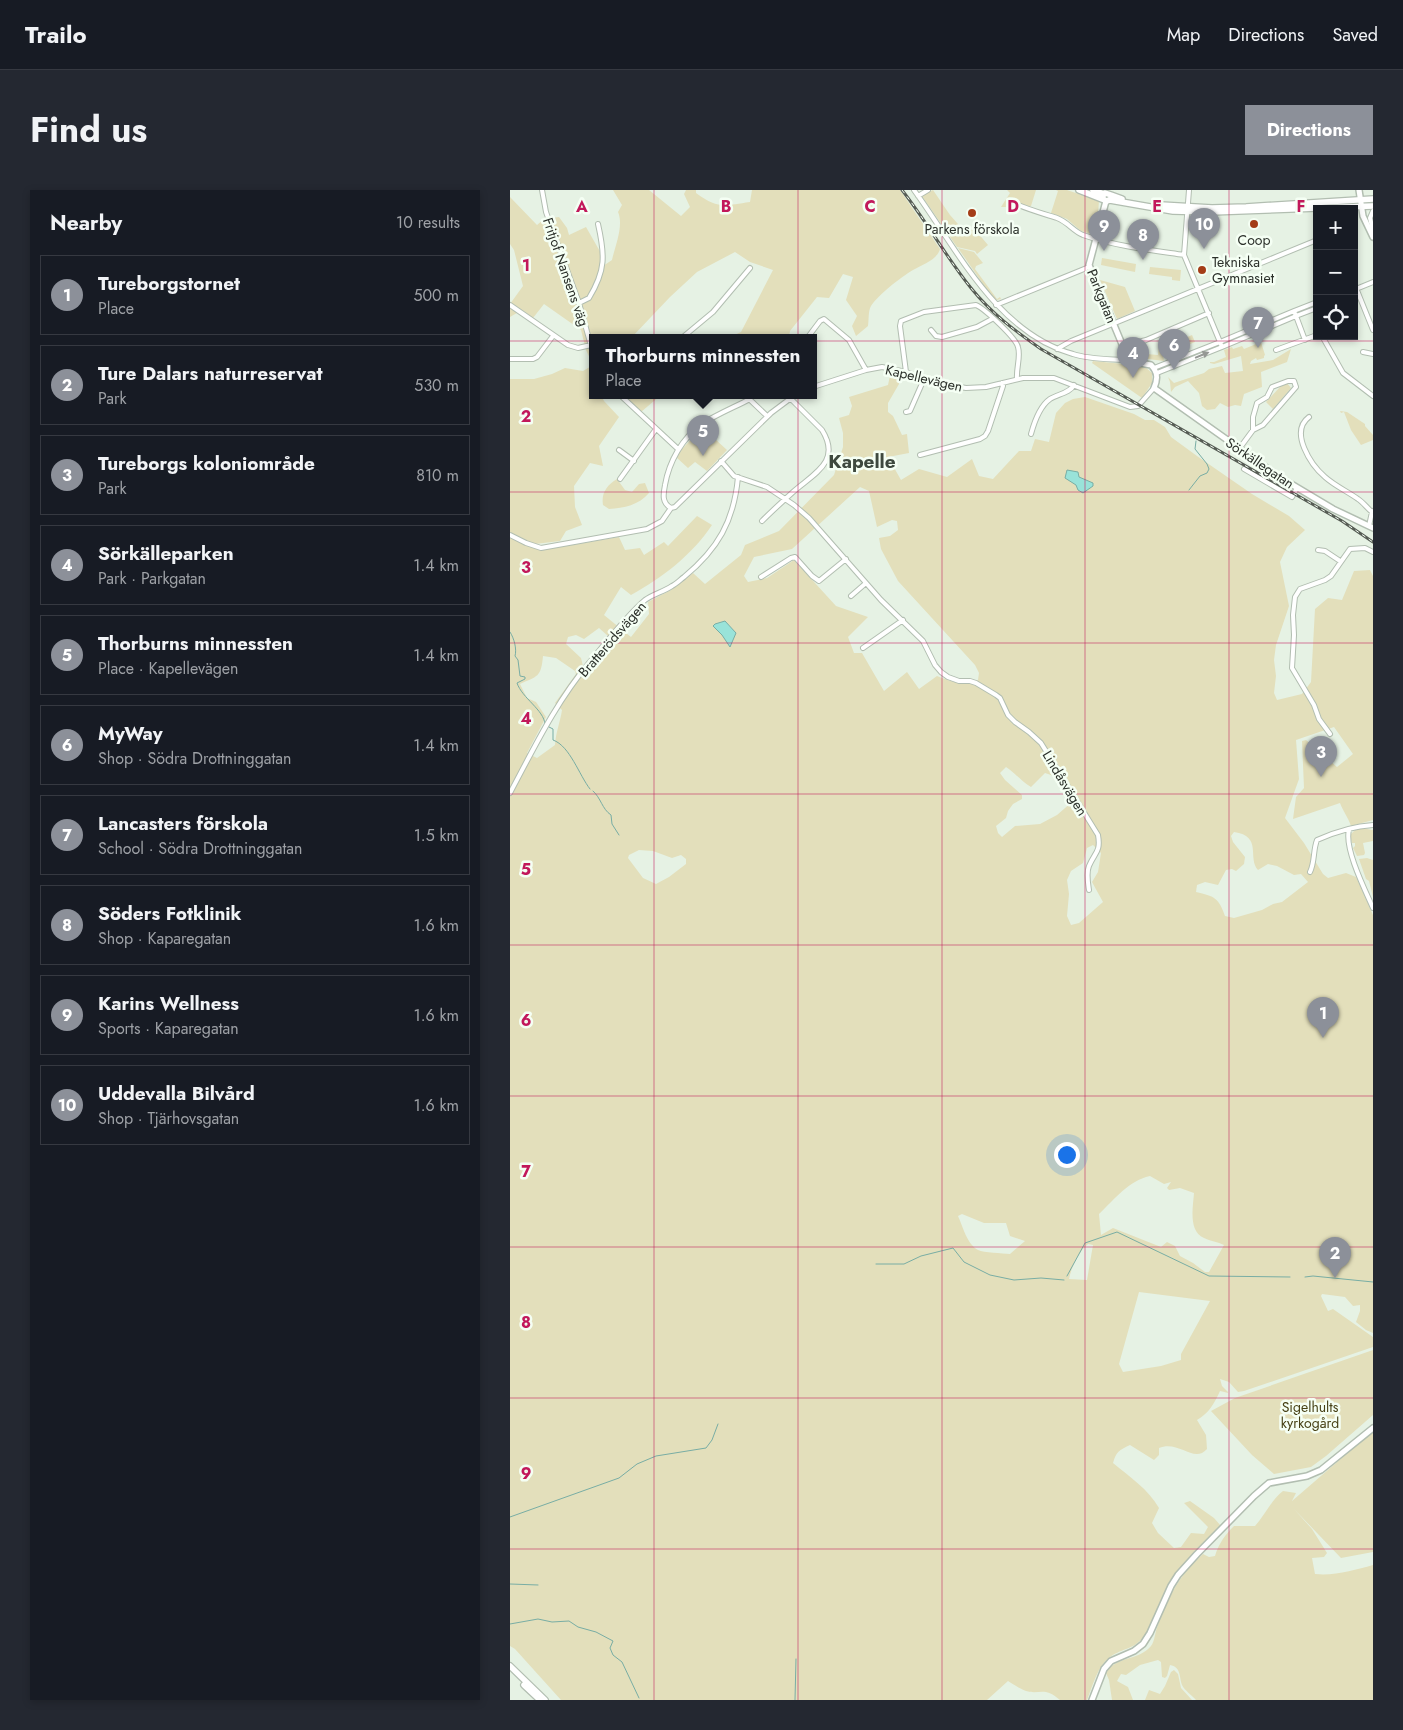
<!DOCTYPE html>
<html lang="en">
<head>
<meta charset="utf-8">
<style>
	:root { --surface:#171b24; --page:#242831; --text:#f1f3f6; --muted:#9ea1a6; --line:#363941; --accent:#8c9099 }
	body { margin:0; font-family:Jost,sans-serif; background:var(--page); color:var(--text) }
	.controls { position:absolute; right:15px; top:15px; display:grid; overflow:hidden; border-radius:0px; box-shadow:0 2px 8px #0003 }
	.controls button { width:45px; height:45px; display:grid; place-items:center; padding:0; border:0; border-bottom:1px solid var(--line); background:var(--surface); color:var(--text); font:25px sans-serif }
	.you { position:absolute; left:556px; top:964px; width:18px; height:18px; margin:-12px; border:4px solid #fff; border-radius:50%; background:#1a73e8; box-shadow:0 0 0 8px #1a73e833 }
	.badge { display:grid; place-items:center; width:32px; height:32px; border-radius:50%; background:var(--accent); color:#fff; font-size:16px; font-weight:700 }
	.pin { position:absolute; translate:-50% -41px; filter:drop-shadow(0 1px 2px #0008) }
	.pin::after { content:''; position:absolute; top:26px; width:18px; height:15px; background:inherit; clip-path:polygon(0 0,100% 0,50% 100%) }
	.popup { position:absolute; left:79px; top:144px; width:228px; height:65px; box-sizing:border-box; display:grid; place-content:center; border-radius:0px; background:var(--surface); filter:drop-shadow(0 1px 4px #0005); font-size:16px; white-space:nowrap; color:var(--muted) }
	.popup b { font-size:19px; color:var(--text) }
	.popup::after { content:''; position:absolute; left:50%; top:100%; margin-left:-10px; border:10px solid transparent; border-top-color:var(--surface) }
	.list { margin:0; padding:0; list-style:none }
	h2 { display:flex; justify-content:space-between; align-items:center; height:65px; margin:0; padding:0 20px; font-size:21px }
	h2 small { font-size:16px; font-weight:400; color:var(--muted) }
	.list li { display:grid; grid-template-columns:32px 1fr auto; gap:15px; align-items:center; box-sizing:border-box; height:80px; margin:0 10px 10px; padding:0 10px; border:1px solid var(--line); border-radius:0px }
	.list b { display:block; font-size:19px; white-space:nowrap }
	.list p { margin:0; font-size:16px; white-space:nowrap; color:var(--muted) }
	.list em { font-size:16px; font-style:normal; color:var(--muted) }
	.icon { flex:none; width:28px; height:28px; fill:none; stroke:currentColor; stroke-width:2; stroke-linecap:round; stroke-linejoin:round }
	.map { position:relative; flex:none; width:863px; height:1510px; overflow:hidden; border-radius:0px }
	header { display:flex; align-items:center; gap:30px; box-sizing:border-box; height:70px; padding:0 25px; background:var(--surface); border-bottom:1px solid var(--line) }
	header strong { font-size:24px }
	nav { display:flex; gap:28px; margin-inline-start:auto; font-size:18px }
	.intro { display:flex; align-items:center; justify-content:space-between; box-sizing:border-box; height:120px; padding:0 30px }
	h1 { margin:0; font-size:35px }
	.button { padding:12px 22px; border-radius:0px; background:var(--accent); color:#fff; font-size:18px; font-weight:700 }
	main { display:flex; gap:30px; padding:0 30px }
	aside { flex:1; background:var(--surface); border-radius:0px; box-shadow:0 2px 8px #0003 }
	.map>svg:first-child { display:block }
	.green { fill:#e3dfbb; fill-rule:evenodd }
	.water { fill:#99e3d9; stroke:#78ada4 }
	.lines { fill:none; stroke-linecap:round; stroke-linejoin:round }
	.stream { stroke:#78ada4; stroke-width:1 }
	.minor-casing { stroke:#b2beb1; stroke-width:6 }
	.tertiary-casing { stroke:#b2beb1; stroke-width:8 }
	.secondary-casing { stroke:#b2beb1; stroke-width:8 }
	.minor { stroke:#fff; stroke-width:4 }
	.tertiary { stroke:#fff; stroke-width:5 }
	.secondary { stroke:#fff; stroke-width:5.5 }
	.rail-casing { stroke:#565c54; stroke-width:3 }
	.rail { stroke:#f5fff4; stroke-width:1; stroke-dasharray:4; stroke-linecap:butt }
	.oneway { fill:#959894 }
	.grid { fill:none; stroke:#c2185b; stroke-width:1; stroke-opacity:0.55 }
	.poi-dot { fill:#a43d17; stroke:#f5fff4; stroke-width:2 }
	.labels { text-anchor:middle; stroke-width:5; stroke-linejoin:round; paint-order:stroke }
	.poi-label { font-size:14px; fill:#2b302a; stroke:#f5fff4 }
	.street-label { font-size:14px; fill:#2b302a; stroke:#f5fff4 }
	.park-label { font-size:14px; fill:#474115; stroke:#f5fff4 }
	.district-label { font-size:19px; font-weight:bold; fill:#3e493e; stroke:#f5fff4 }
	.grid-label { font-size:16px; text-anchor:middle; font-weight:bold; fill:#c2185b; stroke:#f5fff4; stroke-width:5; stroke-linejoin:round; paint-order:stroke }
</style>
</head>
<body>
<header>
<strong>Trailo</strong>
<nav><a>Map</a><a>Directions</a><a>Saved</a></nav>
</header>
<div class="intro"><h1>Find us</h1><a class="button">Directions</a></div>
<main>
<aside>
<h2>Nearby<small>10 results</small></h2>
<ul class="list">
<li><span class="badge">1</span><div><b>Tureborgstornet</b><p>Place</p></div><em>500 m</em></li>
<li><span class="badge">2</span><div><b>Ture Dalars naturreservat</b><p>Park</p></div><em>530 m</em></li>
<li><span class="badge">3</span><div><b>Tureborgs koloniområde</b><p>Park</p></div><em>810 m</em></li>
<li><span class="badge">4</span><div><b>Sörkälleparken</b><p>Park · Parkgatan</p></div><em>1.4 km</em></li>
<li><span class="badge">5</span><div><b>Thorburns minnessten</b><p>Place · Kapellevägen</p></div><em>1.4 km</em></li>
<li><span class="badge">6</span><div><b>MyWay</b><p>Shop · Södra Drottninggatan</p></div><em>1.4 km</em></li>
<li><span class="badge">7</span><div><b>Lancasters förskola</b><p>School · Södra Drottninggatan</p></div><em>1.5 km</em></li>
<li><span class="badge">8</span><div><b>Söders Fotklinik</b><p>Shop · Kaparegatan</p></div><em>1.6 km</em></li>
<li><span class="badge">9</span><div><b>Karins Wellness</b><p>Sports · Kaparegatan</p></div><em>1.6 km</em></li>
<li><span class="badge">10</span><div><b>Uddevalla Bilvård</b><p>Shop · Tjärhovsgatan</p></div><em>1.6 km</em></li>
</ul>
</aside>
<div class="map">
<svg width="863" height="1510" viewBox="0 0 863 1510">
	<rect width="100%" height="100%" fill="#e6f2e4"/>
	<path class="green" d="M103 0H139L171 26 180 17 174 4 176 0H186V3C208 19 213 16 240 12L242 0H390L430 59C427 70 412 75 403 80 390 88 369 104 361 116 358 121 359 130 358 136L346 146 342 136 347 126 336 110 343 87 333 84 319 108 307 107 280 141 279 147H220L231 142 263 80 240 72 225 62 187 82 160 107 122 147H83V175L76 160 71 140 34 114 23 128 12 120 0 127V114L13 96 4 60 0 54V7L27 35 34 29 49 27 57 38 59 45 76 37 92 65 90 78 102 70C105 56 114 36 108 22L112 15Z
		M423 0 440 25 456 43 468 36 467 42 478 55 467 64 465 61 447 57 412 6Z
		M497 0H526L521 16C508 16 508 9 500 7L496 10 497 17H491L500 3Z
		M546 0H557L589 11 588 24 581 44 571 41 557 29 541 23 548 1Z
		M448 58 464 62 473 73 466 76 465 79 487 109 490 107 491 109 487 110 482 107Z
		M592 68 626 74 625 82 591 75Z
		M640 77 671 80 670 91 662 90V87L639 84Z
		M590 90 615 97 625 121 607 129Z
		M667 144H671L673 149 682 145 685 152 663 161 657 148Z
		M656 149 661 161 653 165 654 171 622 167 621 165 624 163 648 165 649 153Z
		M751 152 755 165 754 166V168L747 170 746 168 741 171 740 174 763 170 781 159 777 172 751 182 752 197 734 204 731 216 725 215 718 217 710 213 705 219 697 220 692 216 689 203 678 191 665 197 661 202 660 192 658 187 664 193 694 183 699 179 712 176 715 183 733 181 731 166 704 174 700 173V172H704L716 167 714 160 722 157 723 159 732 156 734 159Z
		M583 171 634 176 642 183V193L632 208 582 173Z
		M83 175V205H91L94 211 109 227 89 256 93 276 80 273 64 296 65 317 72 335 56 341 50 351 25 354 0 344V189H24L42 184 55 178 73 181Z
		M381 181 388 183 389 194 378 213V222L383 226 392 245 397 244 399 263 378 267 391 290 409 279 437 287 462 269 469 286 483 289 509 261H521L525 249 539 252 546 223 555 213 563 209 575 207 624 224 635 230H644L655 237 661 247 687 266 742 304 779 326 795 340 777 357 770 372 779 416 766 455 764 470 766 486 764 503 767 510 792 504 801 492 805 419 818 408 832 410 844 381 860 380 863 386V630L841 636C838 627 833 621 830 613L783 629 786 607 794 598 792 551 796 550 827 577 843 564 824 537 786 550 789 589 775 628 794 653 813 684 818 688 836 683 846 687 863 725V1143L856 1140 846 1132 850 1121V1115L843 1116 835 1107 812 1104 811 1106 818 1121 823 1119 863 1147V1157L734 1201 728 1202 719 1192 710 1189 712 1196 719 1203 710 1201C704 1214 699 1223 687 1230L696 1245 697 1259C684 1274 669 1250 649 1258V1265L644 1270 620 1255C609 1260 606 1262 603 1273 620 1287 638 1299 649 1318L642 1333 648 1343 664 1358 671 1357 681 1343 694 1344 698 1337 674 1313 680 1311 704 1328 711 1336C689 1357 668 1377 654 1403 647 1417 644 1432 635 1445 623 1461 614 1457 600 1467 587 1477 583 1495 577 1510H550C534 1496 530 1505 516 1501 510 1499 503 1494 498 1491L477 1510H51L5 1459 0 1456V346L38 359 109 347 115 360 130 358 134 365 154 352 158 356 187 326 202 335C182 365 152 388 121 405L111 397 94 425 121 447 139 424 138 412 161 400 183 383 195 394 231 365 235 355 269 341 324 285 333 257V243L329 228 339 225 342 216 339 207 378 195ZM350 297 359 301 367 337 382 330 387 331 388 340 380 346 369 348 371 359 388 391 465 475 469 483 468 490C452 496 443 492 427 486L409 499 397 482 374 501 352 463H344L338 447 358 427 326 416 284 370 257 388 238 392 234 386 244 367 282 359ZM215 431 226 443 220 457 212 445 203 436 205 434ZM89 438 98 446 73 476 71 468 56 454 58 447 66 445 74 449ZM33 466 46 468 65 481 66 484 45 513 52 520C50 533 46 541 45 555L27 568 17 563 36 527 26 512 17 508 10 494C28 486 31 487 33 466ZM496 577C505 583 511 591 521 597L535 583C552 588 555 596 562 612L547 625 530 634 505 636 492 647 488 643 486 636 496 628 498 621 503 614 512 609V605L495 590 490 583ZM724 642C753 646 737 668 748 680L758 674 767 676 784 685 791 684 798 692 772 712 763 714 752 720 724 728 715 726C709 708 704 706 686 702L687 695 695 692 708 695 716 680 722 679 726 681 734 674 735 667 723 652 721 646ZM583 655 591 663 588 682 582 692 593 712 569 733 561 735 557 726 559 704 557 690 561 681 573 673 577 658ZM129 660 143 661 162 668 171 665 176 669V674L159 687 146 694 133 688 118 668 119 665ZM640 986 654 994 661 992 657 998 659 1000 670 998 684 1003C683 1017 678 1041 694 1048 700 1051 708 1052 714 1055L699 1082H695L683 1073 670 1066 665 1056 657 1052 651 1057 603 1038 591 1045 589 1024C605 1009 618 991 640 986ZM452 1024 474 1033H496L500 1046 515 1051 500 1064C492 1063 474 1063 468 1060 457 1054 453 1037 448 1026ZM578 1054 583 1055 577 1090 559 1089C561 1078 569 1061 578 1054ZM629 1102 700 1111 671 1164V1170L651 1176 613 1182 609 1174Z
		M777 193 781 198 763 219 756 212 770 197Z
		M112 205H151L131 222Z
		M830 221 837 222 855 234V236L863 245V250L851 255 841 240 834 222 831 223Z
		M187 243 194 252 199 253 205 249 217 260 197 281 185 272 178 278 166 267 172 259Z
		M107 289 115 300 122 302 129 294 135 293 139 303C129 315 114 318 99 319L93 315C91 303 97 295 107 289Z
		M851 638 863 640V651L853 653 855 663 854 665 847 666 843 658 845 656V653H842L840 645 845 640Z
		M857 668 863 670V707L859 691 856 689 849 669Z
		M863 1160V1225L816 1266 801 1277 764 1284 742 1265 701 1221 725 1208Z
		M863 1241V1362L831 1368 784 1319 802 1339 817 1363 814 1367 802 1368 805 1384C825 1386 845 1380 863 1375V1510H686C682 1505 675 1501 672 1495 669 1486 671 1477 660 1475L657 1486 655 1488 652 1487 651 1472 648 1470 630 1475 616 1485 611 1484 607 1491 618 1497 623 1510H602L599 1490 596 1483C605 1466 629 1471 641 1456 645 1451 645 1441 648 1435 659 1406 669 1385 693 1364L699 1367 705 1366C709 1353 715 1345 724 1336H745C755 1325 762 1309 773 1301L786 1303 782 1311Z
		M664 1480 668 1484 671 1498 682 1510H635L639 1500 650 1504 655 1496 661 1482Z"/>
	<path class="water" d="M557 280 568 282 569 287 583 293V296L573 303 568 300 566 295 555 288Z
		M215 431 226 443 220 457 212 445 203 436 205 434Z"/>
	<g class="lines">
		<path class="stream" d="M679 300 690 286 697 283 699 279 697 274 685 259 686 251
			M0 442C4 448 7 459 5 466L8 470 10 486 15 487V489L7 493C12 508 34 520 35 534
			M39 537 43 539V550C60 556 69 585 80 599
			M83 601C91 608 92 619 101 625L102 634 109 645
			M366 1074H394L411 1066 443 1058 454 1072 480 1085 504 1090 531 1088 554 1090
			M557 1086 575 1053 607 1042 699 1086 780 1087
			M795 1087 803 1086 863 1092
			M0 1327 109 1288 127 1274 146 1266 196 1258 202 1250 208 1234
			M0 1394 28 1395
			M0 1434 28 1429 42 1432 59 1431 68 1437 86 1442 103 1451 100 1458 103 1465 112 1472 129 1508
			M285 1510 286 1469"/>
		<defs>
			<path id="minor" d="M32 0 36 22 69 113 83 163
				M404 0C447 59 487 143 563 164 578 169 596 169 612 170
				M679 0 674 65 710 152 784 121
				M408 6 418 0
				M501 11C506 16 538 25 547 28 558 32 563 41 573 45 605 56 640 60 674 65
				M863 21 860 28 863 40
				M844 93 863 140
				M844 102 846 99 863 92
				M807 112 784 121 786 126 807 118
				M69 113 79 108C96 80 95 65 88 34
				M0 115 58 155 68 158 81 155
				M486 115 579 77
				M421 140 426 146 432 147 467 137 482 129
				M812 146 833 183 863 206
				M173 147 203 122 240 78
				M298 147 310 131 314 129 339 150 356 180
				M613 156 636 150 699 123
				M712 157 786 126 795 150
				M547 159 561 151 807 50
				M766 160 807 145
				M853 162 863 164
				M0 169H23L27 167 43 146
				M644 178 710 152 712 157 647 183
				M396 182 390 136 391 131 414 122 466 115C475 119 506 148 508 157 511 167 506 178 507 189
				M303 197 356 180 372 177 396 182 428 193 456 198 476 197 513 188H544L620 217 628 216 644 198
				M110 205 168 259
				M235 205 257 226
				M396 222 400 221 414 189
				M799 227C779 242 801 275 815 287 825 296 837 301 848 309 853 312 857 318 862 322L863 321
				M521 244C524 233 530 216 540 209 548 204 560 203 564 195
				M729 259 743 240 753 235 786 197 784 191H778L762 197 757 207 747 213 743 227V240
				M109 260 124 271
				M410 265 470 249 475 246 478 241 493 196 492 193
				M211 271 224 286 257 297 284 315 299 328 371 410 413 451 425 475 431 482 438 487 449 491H460L466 493 486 505 490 508 498 525 505 532 519 542 531 553 588 645C591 662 585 662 579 676 576 683 578 693 579 700
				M734 279 782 307 787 298
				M110 289 146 239
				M161 318C152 313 153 305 155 295 159 272 172 248 192 234 207 224 225 217 240 209
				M252 331C262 321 273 311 283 302 303 284 332 272 312 240L280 208
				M859 336 862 322
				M0 345 16 353 31 358 137 339 152 331 161 318 165 317 261 223 285 205
				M808 360 815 361 830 371
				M251 387 281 368 285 367 302 386 309 391 336 369
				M341 406 356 393
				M353 458 393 430
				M820 544 809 529 804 515 782 478 784 445 783 425 785 407 790 399 815 390 821 386 840 359 855 358 863 362
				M0 603C24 558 46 512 79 473 95 454 117 425 135 410 143 404 153 402 162 396 166 394 170 390 174 387 208 359 224 331 228 287
				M839 640C834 658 855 700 863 718
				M800 682C805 672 803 660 807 650 825 642 843 636 863 635"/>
			<path id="tertiary" d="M849 0 853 26 863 47
				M596 11 579 75 619 171 641 175C648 182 648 189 644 198L771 288 823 319 863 338
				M582 1510 594 1479 601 1471 624 1461 633 1454 640 1443 661 1396 668 1385 687 1364 744 1306 759 1293 797 1286 811 1280 863 1238"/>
			<path id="secondary" d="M569 0 597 11 601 9V5L595 3 593 5V9
				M583 0 594 4
				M601 5 612 9
				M600 10 663 21 701 22 863 16
				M651 15 702 18 736 17 863 9
				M0 1476 35 1510
				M14 1495 30 1510"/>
		</defs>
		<use href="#minor" class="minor-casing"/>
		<use href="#tertiary" class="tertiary-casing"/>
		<use href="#secondary" class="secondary-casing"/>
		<use href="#minor" class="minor"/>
		<use href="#tertiary" class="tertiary"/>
		<use href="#secondary" class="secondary"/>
		<defs>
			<path id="rail" d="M392 0C417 32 436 67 461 98 481 123 505 141 531 159L832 331 863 352"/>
		</defs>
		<use href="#rail" class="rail-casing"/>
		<use href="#rail" class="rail"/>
	</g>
	<defs><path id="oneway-solid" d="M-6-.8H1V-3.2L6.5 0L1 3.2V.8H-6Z" transform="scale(1.25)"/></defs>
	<use class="oneway" href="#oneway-solid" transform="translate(692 165) rotate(-22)"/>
	<path class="grid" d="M144 0V1510M288 0V1510M432 0V1510M575 0V1510M719 0V1510M0 151H863M0 302H863M0 453H863M0 604H863M0 755H863M0 906H863M0 1057H863M0 1208H863M0 1359H863"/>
	<g class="poi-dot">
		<circle cx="462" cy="23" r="5"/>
		<circle cx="744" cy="34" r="5"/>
		<circle cx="692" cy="80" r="5"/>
	</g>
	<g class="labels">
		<g class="poi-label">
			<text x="462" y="44">Parkens förskola</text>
			<text x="744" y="55">Coop</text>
			<text x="702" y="77" text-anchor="start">Tekniska<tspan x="702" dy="16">Gymnasiet</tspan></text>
		</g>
		<g class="street-label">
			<text transform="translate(56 82) rotate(71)" y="5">Fritjof Nansens väg</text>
			<text transform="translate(592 106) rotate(68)" y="5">Parkgatan</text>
			<text transform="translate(414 188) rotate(13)" y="5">Kapellevägen</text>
			<text transform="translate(750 273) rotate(34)" y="5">Sörkällegatan</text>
			<text transform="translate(102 449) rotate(-49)" y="5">Bratterödsvägen</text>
			<text transform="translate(555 593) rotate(59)" y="5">Lindåsvägen</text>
		</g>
		<g class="park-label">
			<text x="800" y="1222">Sigelhults<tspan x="800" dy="16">kyrkogård</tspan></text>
		</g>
		<g class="district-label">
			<text x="352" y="278">Kapelle</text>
		</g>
	</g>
	<g class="grid-label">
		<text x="72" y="22">A</text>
		<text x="216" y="22">B</text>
		<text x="360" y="22">C</text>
		<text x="503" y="22">D</text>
		<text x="647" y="22">E</text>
		<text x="791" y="22">F</text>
		<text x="16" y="81">1</text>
		<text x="16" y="232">2</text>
		<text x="16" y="383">3</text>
		<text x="16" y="534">4</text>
		<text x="16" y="685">5</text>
		<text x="16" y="836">6</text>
		<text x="16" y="987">7</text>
		<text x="16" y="1138">8</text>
		<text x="16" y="1289">9</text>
	</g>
</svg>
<div class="controls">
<button>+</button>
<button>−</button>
<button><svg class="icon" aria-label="locate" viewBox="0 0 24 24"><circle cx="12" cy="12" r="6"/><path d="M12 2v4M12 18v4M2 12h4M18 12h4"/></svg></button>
</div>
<div class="you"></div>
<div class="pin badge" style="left:813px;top:848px">1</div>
<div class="pin badge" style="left:825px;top:1088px">2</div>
<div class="pin badge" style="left:811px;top:587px">3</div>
<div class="pin badge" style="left:623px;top:188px">4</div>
<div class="pin badge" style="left:193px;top:266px">5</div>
<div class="popup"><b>Thorburns minnessten</b>Place</div>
<div class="pin badge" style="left:664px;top:180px">6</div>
<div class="pin badge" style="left:748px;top:158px">7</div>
<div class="pin badge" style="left:633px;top:70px">8</div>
<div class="pin badge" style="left:594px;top:61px">9</div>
<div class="pin badge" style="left:694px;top:59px">10</div>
</div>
</main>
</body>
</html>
